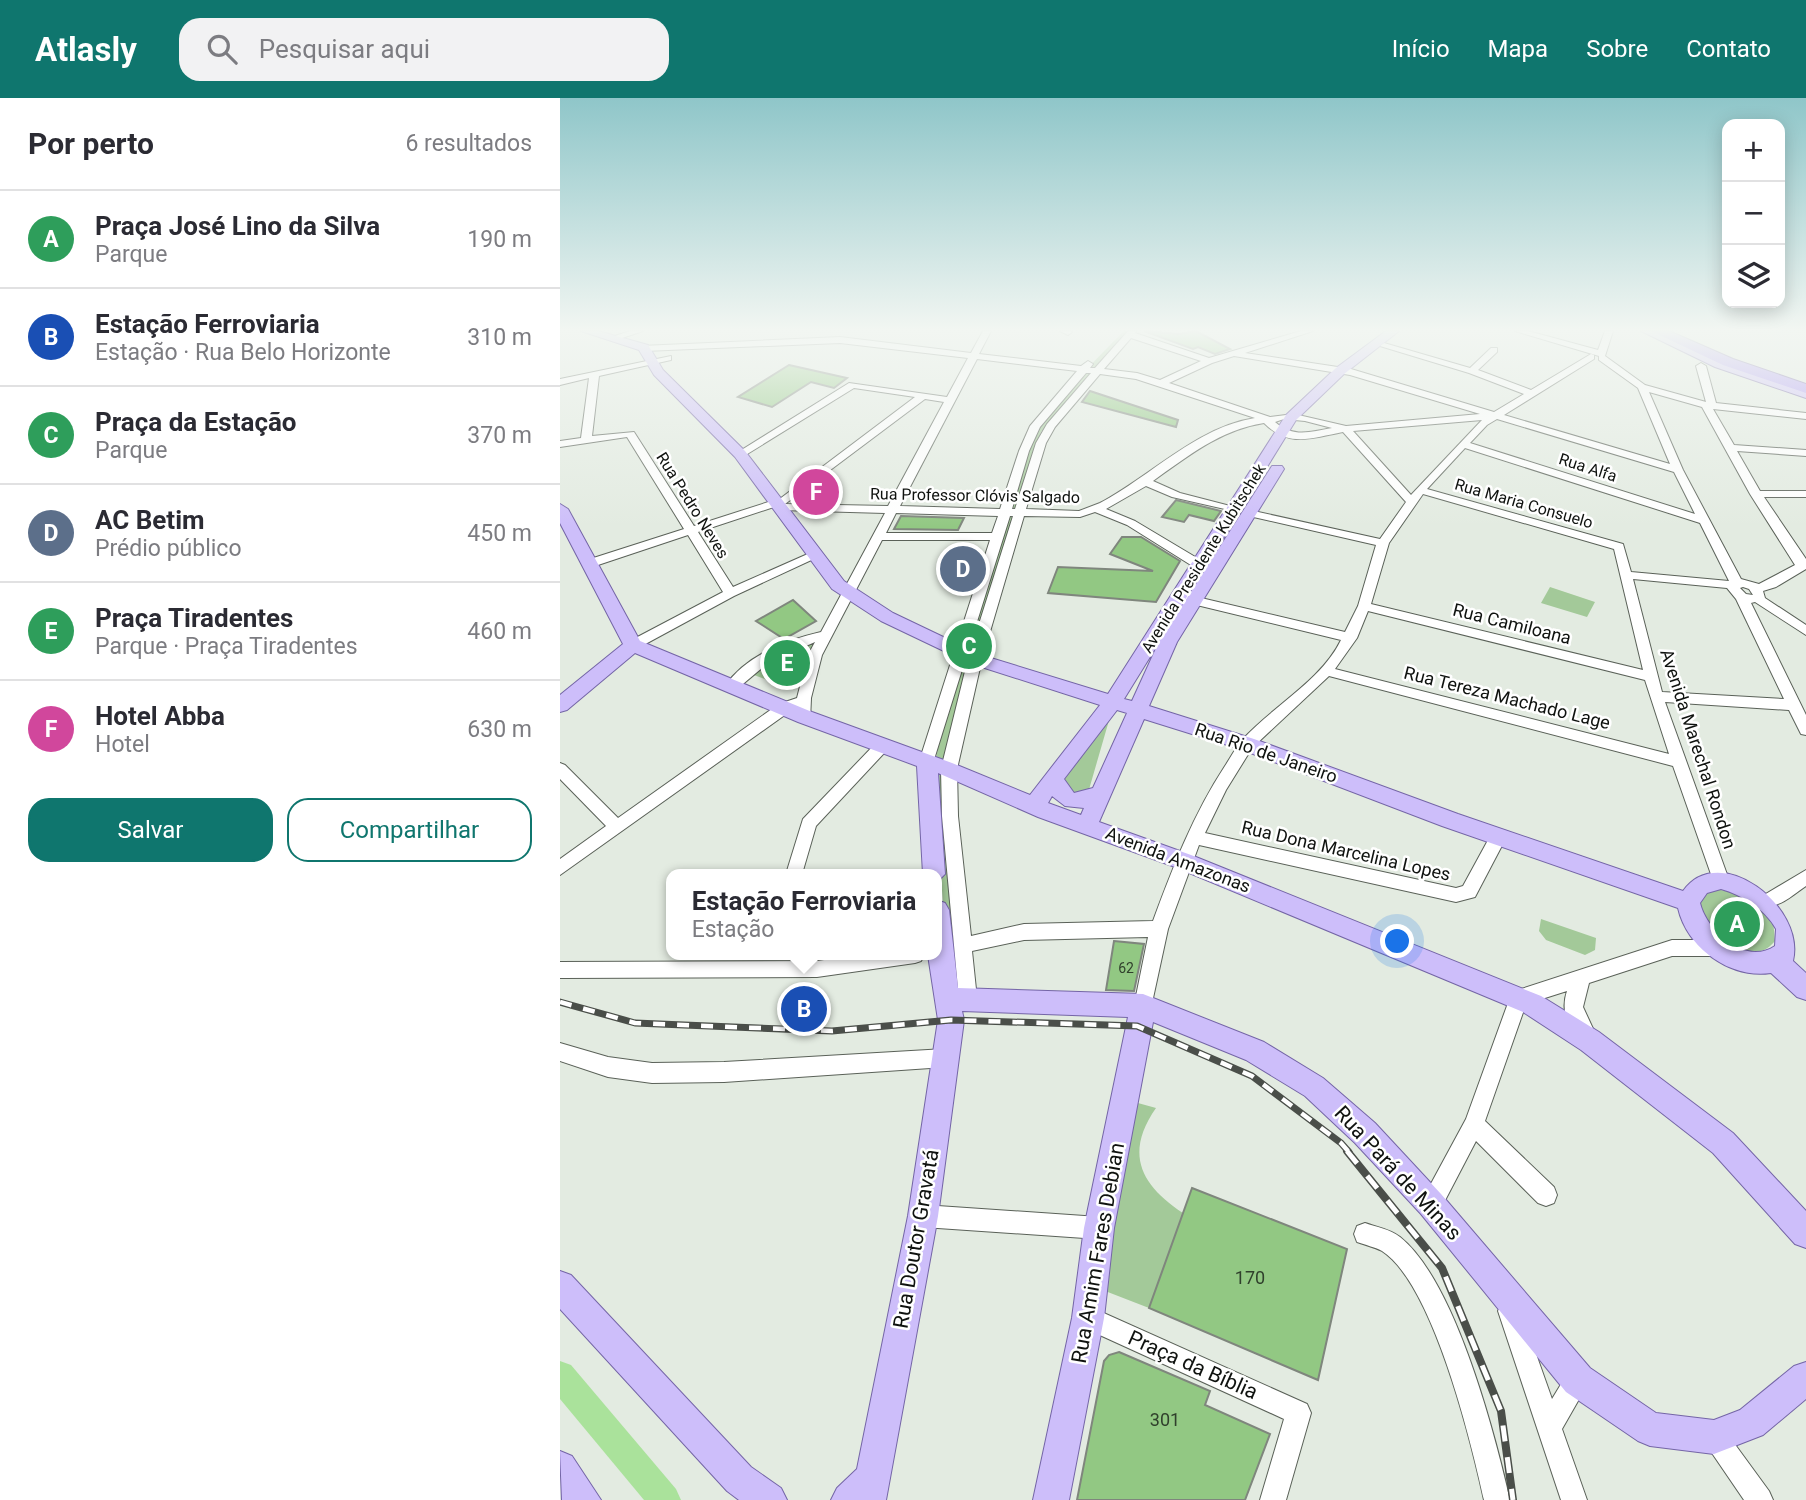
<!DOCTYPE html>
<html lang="pt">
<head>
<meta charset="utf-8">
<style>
	:root { --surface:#fff; --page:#f2f2f3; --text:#2b2b33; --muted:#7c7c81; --line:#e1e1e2; --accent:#0f766e }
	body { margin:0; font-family:Roboto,sans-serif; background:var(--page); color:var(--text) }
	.controls { position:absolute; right:21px; top:21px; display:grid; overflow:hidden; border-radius:14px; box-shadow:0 4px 18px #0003 }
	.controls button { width:63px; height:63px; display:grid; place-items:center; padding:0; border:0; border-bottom:2px solid var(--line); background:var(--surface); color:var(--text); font:35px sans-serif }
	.you { position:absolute; left:838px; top:844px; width:24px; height:24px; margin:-18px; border:5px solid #fff; border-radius:50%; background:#1a73e8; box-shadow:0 0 0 10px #1a73e833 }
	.badge { display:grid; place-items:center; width:46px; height:46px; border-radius:50%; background:var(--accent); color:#fff; font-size:23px; font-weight:700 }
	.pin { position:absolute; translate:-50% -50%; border:4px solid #fff; box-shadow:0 2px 7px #0006 }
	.popup { position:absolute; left:106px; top:771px; width:276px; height:91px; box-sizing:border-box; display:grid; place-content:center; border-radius:14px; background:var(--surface); filter:drop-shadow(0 2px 5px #0005); font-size:23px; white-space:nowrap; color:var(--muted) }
	.popup b { font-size:26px; color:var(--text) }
	.popup::after { content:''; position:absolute; left:50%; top:100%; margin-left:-14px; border:14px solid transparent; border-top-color:var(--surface) }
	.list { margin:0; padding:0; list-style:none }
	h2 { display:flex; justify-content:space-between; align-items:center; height:91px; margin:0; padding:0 28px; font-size:30px }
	h2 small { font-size:23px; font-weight:400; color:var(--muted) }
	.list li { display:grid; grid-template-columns:46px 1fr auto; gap:21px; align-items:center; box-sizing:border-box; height:98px; padding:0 28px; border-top:2px solid var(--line) }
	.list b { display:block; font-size:26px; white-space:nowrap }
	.list p { margin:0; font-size:23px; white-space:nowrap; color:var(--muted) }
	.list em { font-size:23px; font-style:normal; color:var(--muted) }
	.actions { display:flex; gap:14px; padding:21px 28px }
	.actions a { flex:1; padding:16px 0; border:2px solid var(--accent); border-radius:21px; text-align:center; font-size:24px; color:var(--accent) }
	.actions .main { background:var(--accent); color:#fff }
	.icon { flex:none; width:38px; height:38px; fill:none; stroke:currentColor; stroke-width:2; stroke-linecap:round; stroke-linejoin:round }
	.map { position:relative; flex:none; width:1246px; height:1402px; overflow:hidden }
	header { display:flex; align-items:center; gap:42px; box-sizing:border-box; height:98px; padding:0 35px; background:var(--accent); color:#fff }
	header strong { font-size:33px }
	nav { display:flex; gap:38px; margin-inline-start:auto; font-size:24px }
	.search { width:490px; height:63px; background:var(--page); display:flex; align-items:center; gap:18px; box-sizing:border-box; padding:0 24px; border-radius:21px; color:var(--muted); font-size:26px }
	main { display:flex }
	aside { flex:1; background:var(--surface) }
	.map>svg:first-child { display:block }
	.green { fill:#a3c999 }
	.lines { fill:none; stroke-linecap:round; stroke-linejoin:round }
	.river { fill:#aae29b; fill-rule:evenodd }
	.building { fill:#92c883; stroke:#7f867d; stroke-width:2 }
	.minor-casing { stroke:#5a6158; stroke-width:2 }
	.major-casing { stroke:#7465a6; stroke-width:2 }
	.highway-casing { stroke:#7465a6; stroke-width:2 }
	.minor { fill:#fff; fill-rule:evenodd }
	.major { fill:#cdbefa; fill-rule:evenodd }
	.highway { fill:#ab92f7; fill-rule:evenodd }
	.rail-far1-casing { stroke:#4a4e49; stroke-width:7 }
	.rail-casing { stroke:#4a4e49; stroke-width:8 }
	.rail-far1 { stroke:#fff; stroke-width:4.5; stroke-dasharray:12; stroke-linecap:butt }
	.rail { stroke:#fff; stroke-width:5; stroke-dasharray:16; stroke-linecap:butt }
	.labels { text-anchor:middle; stroke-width:5; stroke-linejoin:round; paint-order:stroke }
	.number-label { font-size:14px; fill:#30402c }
	.far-street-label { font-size:16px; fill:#0f120f; stroke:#fff }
	.street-label { font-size:18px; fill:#0f120f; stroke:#fff }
	.near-number-label { font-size:18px; fill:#30402c }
	.near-street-label { font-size:21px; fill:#0f120f; stroke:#fff }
</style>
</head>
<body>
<header>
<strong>Atlasly</strong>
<div class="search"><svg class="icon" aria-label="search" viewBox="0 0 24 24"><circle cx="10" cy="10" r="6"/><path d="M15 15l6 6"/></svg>Pesquisar aqui</div>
<nav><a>Início</a><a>Mapa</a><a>Sobre</a><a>Contato</a></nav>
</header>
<main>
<aside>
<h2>Por perto<small>6 resultados</small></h2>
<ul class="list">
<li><span class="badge" style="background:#2e9e5b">A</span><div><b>Praça José Lino da Silva</b><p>Parque</p></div><em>190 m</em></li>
<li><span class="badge" style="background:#1a4fb4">B</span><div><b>Estação Ferroviaria</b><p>Estação · Rua Belo Horizonte</p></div><em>310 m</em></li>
<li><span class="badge" style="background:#2e9e5b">C</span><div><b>Praça da Estação</b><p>Parque</p></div><em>370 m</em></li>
<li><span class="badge" style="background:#5c6f8a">D</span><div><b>AC Betim</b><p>Prédio público</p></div><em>450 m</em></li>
<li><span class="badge" style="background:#2e9e5b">E</span><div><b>Praça Tiradentes</b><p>Parque · Praça Tiradentes</p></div><em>460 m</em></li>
<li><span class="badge" style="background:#d1479c">F</span><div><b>Hotel Abba</b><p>Hotel</p></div><em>630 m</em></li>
</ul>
<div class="actions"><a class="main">Salvar</a><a>Compartilhar</a></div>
</aside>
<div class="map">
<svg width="1246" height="1402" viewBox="0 0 1246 1402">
	<rect width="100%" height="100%" fill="#e3ebe1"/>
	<path class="green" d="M564 233H568L481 334 405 572 384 683 403 881 390 883 372 679 379 646 471 344C495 303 531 266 564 233Z
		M990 489 1035 504 1027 519 981 505Z
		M255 543 245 561 240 588 229 590 194 577 213 563Z
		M552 612 528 695 524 699 504 695 502 684Z
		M1154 791 1181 795 1213 822 1215 843C1196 866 1172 848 1150 839L1138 801Z
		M981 821 1036 840 1035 852 1025 857 986 842 979 833Z
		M567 1002 596 1010C564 1056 581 1087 623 1115L589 1210 540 1191Z"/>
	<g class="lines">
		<path class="river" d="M0 1263 11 1267 116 1391 121 1402H84L0 1301Z"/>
	</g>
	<path class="building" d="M584 233 619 236 636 233 670 251 655 256 638 249 633 251Z
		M229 267 287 280 274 290 251 284 212 309 178 299Z
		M530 293 618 322 616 329 522 304Z
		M269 386 262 404H247L241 399 256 387Z
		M616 402 661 413 654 423 629 417 624 424 602 419Z
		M341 418 404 420 398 432 334 431Z
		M562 439H581L620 463 596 504 488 495 498 469 593 473 550 456Z
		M389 466 419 467 416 477 385 476Z
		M233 502 256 523 224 541 196 523Z
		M554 843 584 846 574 893 546 892Z
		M632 1090 787 1151 758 1282 589 1210Z
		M559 1254 650 1293 645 1307 710 1336 685 1402H517L544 1263 549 1257Z"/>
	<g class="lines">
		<defs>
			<path id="minor" d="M70 233H83L53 243 49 240Z
				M423 233H431L419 256 521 268 528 263 533 266 530 270H535L568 233H576L575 235 649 260 741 233H753L685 255 791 271 934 314 964 296 909 275 820 248 824 245 910 270 931 250H937V254L918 272 971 292 1031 256 1034 257V261L944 317 1110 366 1078 290 1039 262V258L955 233H968L1038 252 1045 233H1053L1045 258 1085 287 1146 304 1136 268 1141 265 1146 268 1156 305 1246 315V321L1153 311 1174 347 1246 352V358L1177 353 1200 393H1246V399H1204L1246 461V471L1216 489 1203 493 1205 500 1246 527V537L1195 504 1191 505 1246 617V637L1241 636 1229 612 1105 604 1169 782 1167 787 1161 789 1155 787 1153 782 1113 668 769 578 692 650 666 692 645 735 896 790 903 788 933 733H945L947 738 915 799 896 804 639 747 608 831 590 914 583 917 576 914 574 908 588 839 464 842 412 853 417 901 415 907 408 910 401 907 399 901 382 718 381 671 408 561 453 418H450L372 668 367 670 359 664 430 442H322L262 557 251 600 250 623H240L237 610 229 614 0 777V761L46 728 0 681V665L5 667 58 720 219 606 237 600 248 557 255 544 208 565 177 591 172 593 165 588C186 558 226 542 261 534L325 415 220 412 214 409 138 434 173 489 250 455H258L260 458 174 498 78 550H68V544L163 494 128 437 32 469H24V463L124 431 67 339 0 349V343L21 340 29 280 0 287V281L111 258V262L39 278 32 338 74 334 134 428 221 400 355 299 294 290 184 358 175 356 289 285 387 299 408 260 280 245 84 253 80 250 81 248 280 239 411 255ZM571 240 641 263 600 282 577 275 544 271ZM674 258 790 277 920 316 786 328 734 316 710 319 609 285 652 265ZM417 261 517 273 470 328 459 353 440 411 340 408ZM526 275H531L487 326 476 345 455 411H452L469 353 480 329ZM540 276 576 281 695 320C637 329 591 378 540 405L519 413 466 411 486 345 495 329ZM1089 294 1142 309 1190 396 1235 467 1199 486 1181 481 1123 372ZM365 301 384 304 328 408 225 406ZM724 321 745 323 772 330C750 334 733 340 715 324ZM937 321 1114 374 1135 416 910 345 927 327ZM922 322 851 397 793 333ZM704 325C729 350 751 340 783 334L846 404 820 441 689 412 683 415 689 418 816 447 798 508 785 534 620 495 614 499 616 502 781 542C761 583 713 608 683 641 676 649 671 659 665 668 633 717 613 769 593 823L464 826 411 838 398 718 397 671 422 561 464 418 520 419 535 414 567 427 634 469H642V463L575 423 546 411 586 388 612 399 678 414V410L620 395 593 383C628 358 660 332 704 325ZM905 350 1140 425 1169 483 1071 474 1063 446 867 391ZM863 396 1054 451 1083 572 811 506 829 445ZM336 415 438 418 432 435H326ZM1073 481 1167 490 1176 501 1224 601 1102 594ZM1183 489 1189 491 1193 497 1186 496 1180 490ZM808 513 1085 582 1109 656 775 571 797 540Z
				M500 233H511L512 234 508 237Z
				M322 643 327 644 329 648 327 652 256 728 242 776H226L243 721 317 644Z
				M1246 772V788C1235 795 1218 812 1204 807L1201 802 1204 797Z
				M1112 842H1156L1162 844 1165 850 1162 856 1156 858H1112L1029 885 1023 909 1035 935 1032 941 1025 944C1006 937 1001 910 1007 893L966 906 925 1023 994 1089 997 1097 994 1105 986 1108 978 1105 916 1043 879 1114 871 1117 863 1114 860 1106 906 1021 952 894Z
				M300 857H364L361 863 355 865 257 879 0 880V864L257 863Z
				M0 945 48 959 92 965 164 964 385 951 392 953 395 960 392 967 385 969 164 984 92 985 48 979 0 963Z
				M363 1107 539 1119 547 1122 550 1130 547 1138 539 1141 363 1129 355 1126 352 1118 355 1110Z
				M805 1125C816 1129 830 1131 840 1139 895 1183 934 1333 950 1402H924C911 1343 873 1186 822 1153 815 1149 805 1147 797 1144L794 1136 797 1128Z
				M950 1201 958 1205 992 1301 1009 1273 1018 1270 1027 1273 1030 1282 1002 1331 1027 1402H1001L938 1213 942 1205Z
				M528 1208 747 1306 751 1315 726 1402H700L724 1321 520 1228 516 1220 520 1212Z
				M1154 1326 1163 1330 1209 1393 1213 1402H1184L1141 1339 1145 1330Z"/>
			<path id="major" d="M21 233H38L88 247 103 272 185 353 284 483 333 515 421 557 548 596 726 317 776 270 826 233H839L784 276 736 322 607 531 712 368H722L724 371 617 544 589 608 694 641 898 716 1123 793C1159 742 1246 808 1233 863L1246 875V902L1237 899 1211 875C1170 881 1127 850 1118 810L882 728 680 651 584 621 539 724 631 757 981 898 1039 934 1173 1035 1246 1113V1150L1235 1146 1153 1055 1021 952 963 914 615 769 478 719 378 675 385 776 377 784V776H363L357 668 238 624 75 555 7 612 0 614V597L63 546 0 425V406L8 411 80 543 252 614 392 665 470 697 540 607 409 565 321 523 272 491 175 359 94 277 79 252ZM598 546 572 603 564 601ZM557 612 567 615 533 690 514 695 504 681ZM492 698 505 708 524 710 521 717 488 705ZM1161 791C1182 797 1205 811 1216 831L1215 848C1186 868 1147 834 1140 805L1147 795Z
				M1081 233H1096L1163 263 1246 292V300L1155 269Z
				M377 802 385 805 389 812 398 890 583 896 704 944 763 980 815 1025 881 1096 1030 1270 1096 1315 1154 1322 1180 1312 1234 1268 1246 1264V1301L1203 1337 1154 1356 1090 1348 1078 1343 1006 1294 861 1116 795 1045 745 998 686 962 593 924 554 1130 544 1220 509 1402H473L512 1220 524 1130 568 919 402 913 404 922 378 1118 326 1402H271L277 1390 297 1371 348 1118 378 922 368 857H377Z
				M0 1173 11 1177 191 1369 221 1390 227 1402H179L167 1393 0 1211Z
				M0 1353 12 1358 41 1402H2Z"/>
			<path id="highway" d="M1091 233H1109L1173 261 1246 286V295L1163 267Z"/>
		</defs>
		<use href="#minor" class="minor-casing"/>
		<use href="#major" class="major-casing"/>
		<use href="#highway" class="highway-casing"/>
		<use href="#minor" class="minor"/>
		<use href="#major" class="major"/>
		<use href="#highway" class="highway"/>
		<defs>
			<path id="rail-far1" d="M0 904 75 925 272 933 391 922 577 928 692 978 781 1045 789 1054"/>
			<path id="rail" d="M787 1053 882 1170 941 1313 953 1402"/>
		</defs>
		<use href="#rail-far1" class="rail-far1-casing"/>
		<use href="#rail" class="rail-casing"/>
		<use href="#rail-far1" class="rail-far1"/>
		<use href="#rail" class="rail"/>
	</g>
	<linearGradient id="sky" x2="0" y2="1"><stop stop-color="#8fc6c9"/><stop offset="0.54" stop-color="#f2f6f2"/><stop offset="1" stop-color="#f2f6f2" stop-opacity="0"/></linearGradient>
	<rect width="1246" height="429" fill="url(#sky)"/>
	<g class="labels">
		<g class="number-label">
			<text x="566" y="875">62</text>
		</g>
		<g class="far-street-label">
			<text transform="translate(1028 369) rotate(18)" y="6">Rua Alfa</text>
			<text transform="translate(415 397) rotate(1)" y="6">Rua Professor Clóvis Salgado</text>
			<text transform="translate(964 405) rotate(16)" y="6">Rua Maria Consuelo</text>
			<text transform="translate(133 407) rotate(58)" y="6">Rua Pedro Neves</text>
			<text transform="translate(643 460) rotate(-58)" y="6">Avenida Presidente Kubitschek</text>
		</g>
		<g class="street-label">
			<text transform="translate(952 526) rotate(14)" y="6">Rua Camiloana</text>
			<text transform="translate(947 600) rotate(14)" y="6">Rua Tereza Machado Lage</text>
			<text transform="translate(1138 651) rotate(72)" y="6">Avenida Marechal Rondon</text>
			<text transform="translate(706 655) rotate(19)" y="6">Rua Rio de Janeiro</text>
			<text transform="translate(786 753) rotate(13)" y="6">Rua Dona Marcelina Lopes</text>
			<text transform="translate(618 762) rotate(21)" y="6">Avenida Amazonas</text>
		</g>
		<g class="near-number-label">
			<text x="690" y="1186">170</text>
			<text x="605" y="1328">301</text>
		</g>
		<g class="near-street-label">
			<text transform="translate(838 1075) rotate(47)" y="7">Rua Pará de Minas</text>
			<text transform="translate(356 1141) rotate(-80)" y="7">Rua Doutor Gravatá</text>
			<text transform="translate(538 1155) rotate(-80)" y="7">Rua Amim Fares Debian</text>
			<text transform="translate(633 1267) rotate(24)" y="7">Praça da Bíblia</text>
		</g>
	</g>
</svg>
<div class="controls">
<button>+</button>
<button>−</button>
<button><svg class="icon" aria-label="layers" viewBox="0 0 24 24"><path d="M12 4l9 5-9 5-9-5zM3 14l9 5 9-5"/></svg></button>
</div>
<div class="you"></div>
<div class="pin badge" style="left:1177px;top:826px;background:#2e9e5b">A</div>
<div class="pin badge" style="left:244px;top:911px;background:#1a4fb4">B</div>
<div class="popup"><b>Estação Ferroviaria</b>Estação</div>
<div class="pin badge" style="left:409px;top:548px;background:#2e9e5b">C</div>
<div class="pin badge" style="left:403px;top:471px;background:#5c6f8a">D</div>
<div class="pin badge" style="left:227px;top:565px;background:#2e9e5b">E</div>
<div class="pin badge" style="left:256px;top:394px;background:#d1479c">F</div>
</div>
</main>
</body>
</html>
